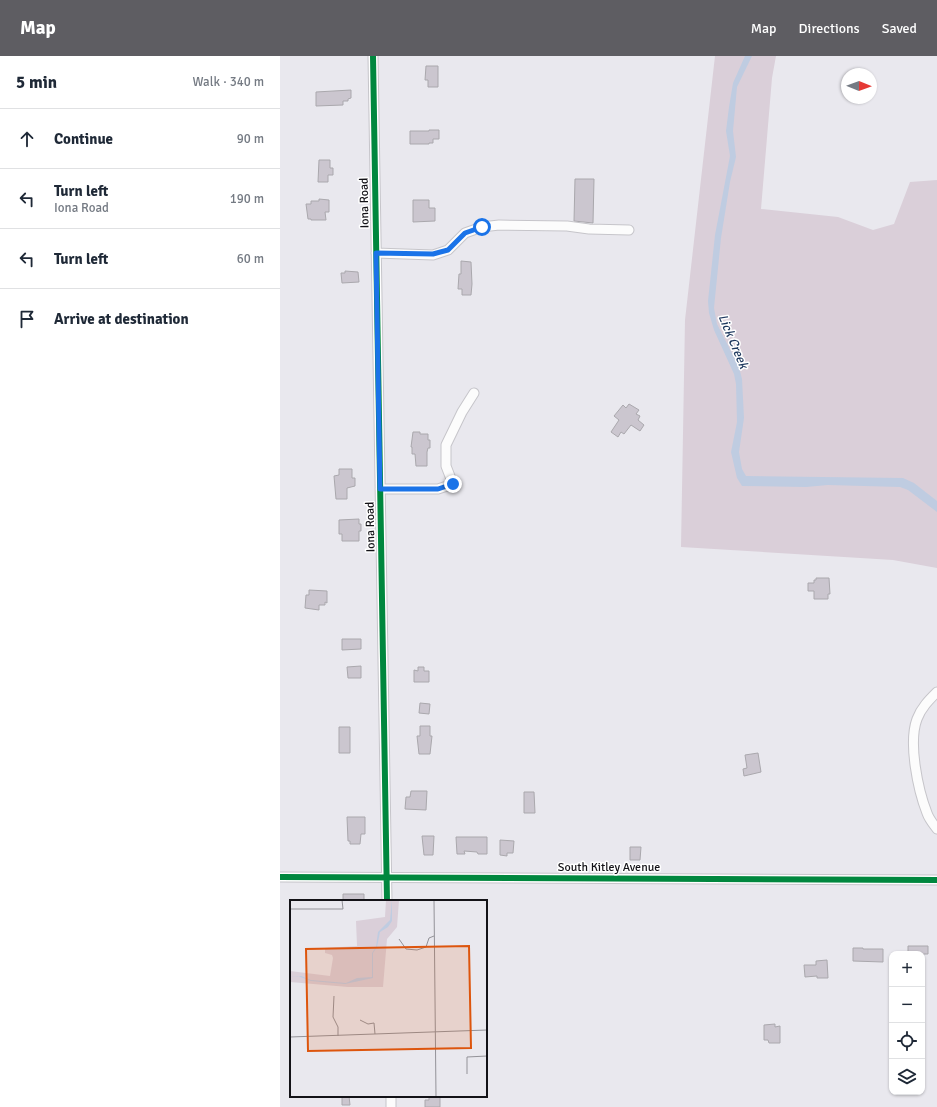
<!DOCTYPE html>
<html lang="en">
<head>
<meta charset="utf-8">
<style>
	:root { --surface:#fff; --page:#f2f2f3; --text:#1f2937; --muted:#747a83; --line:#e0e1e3; --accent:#5e5d62 }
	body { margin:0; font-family:Signika,sans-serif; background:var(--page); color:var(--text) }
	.controls { position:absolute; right:12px; bottom:12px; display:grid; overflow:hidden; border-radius:8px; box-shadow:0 1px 3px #0004 }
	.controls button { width:36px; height:36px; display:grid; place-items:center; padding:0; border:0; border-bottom:1px solid var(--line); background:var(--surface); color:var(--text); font:20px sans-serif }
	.compass { position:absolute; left:561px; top:12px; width:36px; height:36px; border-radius:50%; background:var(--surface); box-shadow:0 1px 3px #0004; rotate:91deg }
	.stop { position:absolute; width:12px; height:12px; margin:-9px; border:3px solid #1a73e8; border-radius:50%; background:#fff }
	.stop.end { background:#1a73e8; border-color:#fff; box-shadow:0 1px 4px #0008 }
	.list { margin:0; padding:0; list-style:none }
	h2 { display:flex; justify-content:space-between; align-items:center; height:52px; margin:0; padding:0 16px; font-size:17px }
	h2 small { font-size:13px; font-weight:400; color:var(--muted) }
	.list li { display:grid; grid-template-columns:26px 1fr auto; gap:12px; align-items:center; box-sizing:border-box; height:60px; padding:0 16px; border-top:1px solid var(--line) }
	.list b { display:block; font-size:15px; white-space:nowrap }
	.list p { margin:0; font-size:13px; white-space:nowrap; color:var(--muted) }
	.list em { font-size:13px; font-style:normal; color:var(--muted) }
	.icon { flex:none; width:22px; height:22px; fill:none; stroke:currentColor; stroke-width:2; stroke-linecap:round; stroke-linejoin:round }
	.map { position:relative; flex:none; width:657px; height:1051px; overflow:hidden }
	header { display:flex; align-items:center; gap:24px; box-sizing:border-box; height:56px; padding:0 20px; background:var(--accent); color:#fff }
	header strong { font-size:19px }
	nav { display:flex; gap:22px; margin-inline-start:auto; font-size:14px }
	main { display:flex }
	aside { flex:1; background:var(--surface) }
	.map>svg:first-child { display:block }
	.green { fill:#dacfd9 }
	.water { fill:#bfcce1 }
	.building { fill:#cbc6cf; stroke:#aaa8ad }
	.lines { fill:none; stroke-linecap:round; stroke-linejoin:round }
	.minor-casing { stroke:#c6c5ca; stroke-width:11 }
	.minor { stroke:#fcfcfc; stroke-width:9 }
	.cycleway-casing { stroke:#fff; stroke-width:8 }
	.cycleway { stroke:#00873e; stroke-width:6 }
	.route { stroke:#1a73e8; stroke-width:5 }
	.labels { text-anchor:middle; stroke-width:3; stroke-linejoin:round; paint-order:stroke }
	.street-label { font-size:12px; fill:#131217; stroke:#fff }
	.water-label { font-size:13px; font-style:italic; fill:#1f395f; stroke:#fff }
	.inset-road { fill:none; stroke:#939298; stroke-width:1 }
	.view { fill:#dd550d; fill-opacity:0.15; stroke:#dd550d; stroke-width:2 }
	.inset-edge { fill:none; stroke:#131217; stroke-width:2 }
</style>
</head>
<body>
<header>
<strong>Map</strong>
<nav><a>Map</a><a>Directions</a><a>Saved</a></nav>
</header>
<main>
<aside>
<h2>5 min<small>Walk · 340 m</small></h2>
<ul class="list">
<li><svg class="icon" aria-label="ahead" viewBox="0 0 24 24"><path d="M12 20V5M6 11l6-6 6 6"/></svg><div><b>Continue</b></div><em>90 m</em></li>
<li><svg class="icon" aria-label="left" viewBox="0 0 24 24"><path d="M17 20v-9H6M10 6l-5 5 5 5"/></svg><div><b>Turn left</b><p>Iona Road</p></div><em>190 m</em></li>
<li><svg class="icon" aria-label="left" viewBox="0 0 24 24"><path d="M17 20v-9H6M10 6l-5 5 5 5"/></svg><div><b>Turn left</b></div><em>60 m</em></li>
<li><svg class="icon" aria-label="arrive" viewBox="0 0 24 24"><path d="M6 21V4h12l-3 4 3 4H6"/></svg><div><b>Arrive at destination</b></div></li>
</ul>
</aside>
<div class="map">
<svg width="657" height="1051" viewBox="0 0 657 1051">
	<rect width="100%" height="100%" fill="#e9e8ee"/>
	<path class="green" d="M435 0H496L492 22 481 153 558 161 593 174 614 168 630 126 657 124V512L613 504 401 491 405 264Z"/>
	<path class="water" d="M465 0H472L457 31 453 75 456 101 450 126 441 182 434 252 437 268 459 311 462 323 464 362 459 396 462 413 466 420 623 422 634 427 657 445V456L628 434 620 431 548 429 526 431 462 430 457 422 451 396 457 366 456 328 454 318 434 274 429 257 428 245 435 179 450 100 446 75 449 51 453 27Z"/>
	<path class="building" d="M146 10H158V31H148V24H145Z
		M71 34V42L68 43V45H63V49L36 50V36Z
		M149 74H159V83H153V87H149V88H130V75H149Z
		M39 104H50V112H53V119H48V126H38Z
		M295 123H314L313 167 294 165Z
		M39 143 49 144V156H45L46 164H31V163H28L26 148H31V145H39Z
		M133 144H149V152H155V165L133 166Z
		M181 205 191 206 192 228 191 239H182V233H178L179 218H181Z
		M65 215 78 216 79 226 62 227 61 217H65Z
		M349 348 359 354 356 358 360 360 358 364 364 369 360 375 351 369 344 378 341 376 338 381 331 376 339 364 334 360 343 349 346 352Z
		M133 376H140V378H148V384H150V392H148L147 396V410H136L135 398H132V391H131Z
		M59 413H72V422H75V430L67 432V443H56L54 420 59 419Z
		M79 463V468H81V475H79V485H62V478H59V464Z
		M536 522H549L550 538H548V543H534V535H528V527H534V524H536Z
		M29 534 47 535V547L45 546V549H39V554L25 552 26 539H29Z
		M62 583H81V593L62 594Z
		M81 610V622H68L67 611Z
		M138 611H144V615H149V626H134V614L138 615Z
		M140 647 150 648 149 658 139 657Z
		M140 670H150V680H152L150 698H139L137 680H140Z
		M59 671H70V697H59Z
		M478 697 481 716 464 720 463 713 467 712 465 699Z
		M131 735H147L146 754 125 753 126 741H130Z
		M244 736H254L255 757H244Z
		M67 761H85V778H81L80 788H70V785H68Z
		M142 780H154L153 799H144Z
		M176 781H207V798H198L197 796 184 795 185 798H177Z
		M220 784 234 785 233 797H227V800L220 799Z
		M350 791H361L360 804H350Z
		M63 838H84V845H63Z
		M628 890H648V898H628Z
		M573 892H583V893H603V906L573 905Z
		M547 904 548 922H537V920L525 921 524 909H536V905Z
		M495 968V971L500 970V987H489L488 984H484V969Z
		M62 1040H69L70 1049H62Z
		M149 1040H160V1051H145V1044H149Z"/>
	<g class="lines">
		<defs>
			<path id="minor" d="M93 0 107 845
				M96 197 153 199 168 194 185 177 202 171 219 169 287 170 309 173 349 174
				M100 433H158L173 428 166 410V389L182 356 194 337
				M657 636C649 644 641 652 637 663 628 687 638 734 647 757 649 763 654 769 657 773
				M0 821 657 824
				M111 1040V1051"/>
		</defs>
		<use href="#minor" class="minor-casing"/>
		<use href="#minor" class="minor"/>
		<defs>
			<path id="cycleway" d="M93 0 107 845
				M0 821 657 824"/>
		</defs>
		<use href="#cycleway" class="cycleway-casing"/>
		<use href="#cycleway" class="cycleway"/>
	</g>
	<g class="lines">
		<path class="route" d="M173 428 158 433H100L96 197 153 198 168 194 185 177 202 171"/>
	</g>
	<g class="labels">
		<g class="street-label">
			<text transform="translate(84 147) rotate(-91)" y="4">Iona Road</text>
			<text transform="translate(90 471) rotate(-91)" y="4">Iona Road</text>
			<text x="329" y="815">South Kitley Avenue</text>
		</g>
		<g class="water-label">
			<text transform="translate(454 285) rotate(67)" y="5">Lick Creek</text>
		</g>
	</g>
	<g transform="translate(10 844)">
		<rect width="197" height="197" fill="#e9e8ee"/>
		<path d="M96 0H109L107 27 97 39 93 87H58L0 82V71L40 76 43 58 42 55 35 53V48L67 46 66 21 95 17Z" fill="#dacfd9"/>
		<path d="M102 0V21L98 27 90 32 87 47 83 53V78L55 84 21 81 8 76 0 77 11 76 21 80 56 83 67 78 82 77V53L86 47 88 32 100 20Z" fill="#bfcce1"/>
		<path class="inset-road" d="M144 0 146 197M0 9H53L52 0M109 39 116 49 127 50 136 47 139 38 144 36M44 96 43 117 48 127V136M70 120 78 124 84 123 85 134M0 137 197 130M177 174V157L197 156"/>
		<path class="view" d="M179 46 181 148 18 151 16 49Z"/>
		<rect width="197" height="197" class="inset-edge"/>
	</g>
</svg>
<div class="controls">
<button>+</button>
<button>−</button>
<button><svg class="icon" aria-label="locate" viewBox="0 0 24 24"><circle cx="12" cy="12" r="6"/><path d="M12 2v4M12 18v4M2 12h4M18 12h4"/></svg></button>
<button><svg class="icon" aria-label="layers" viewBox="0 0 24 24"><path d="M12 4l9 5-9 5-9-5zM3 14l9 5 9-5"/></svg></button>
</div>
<svg class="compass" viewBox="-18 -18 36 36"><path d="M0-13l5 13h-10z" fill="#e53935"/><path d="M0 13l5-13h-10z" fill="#747a83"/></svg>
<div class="stop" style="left:202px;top:171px"></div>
<div class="stop end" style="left:173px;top:428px"></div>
</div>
</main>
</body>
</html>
